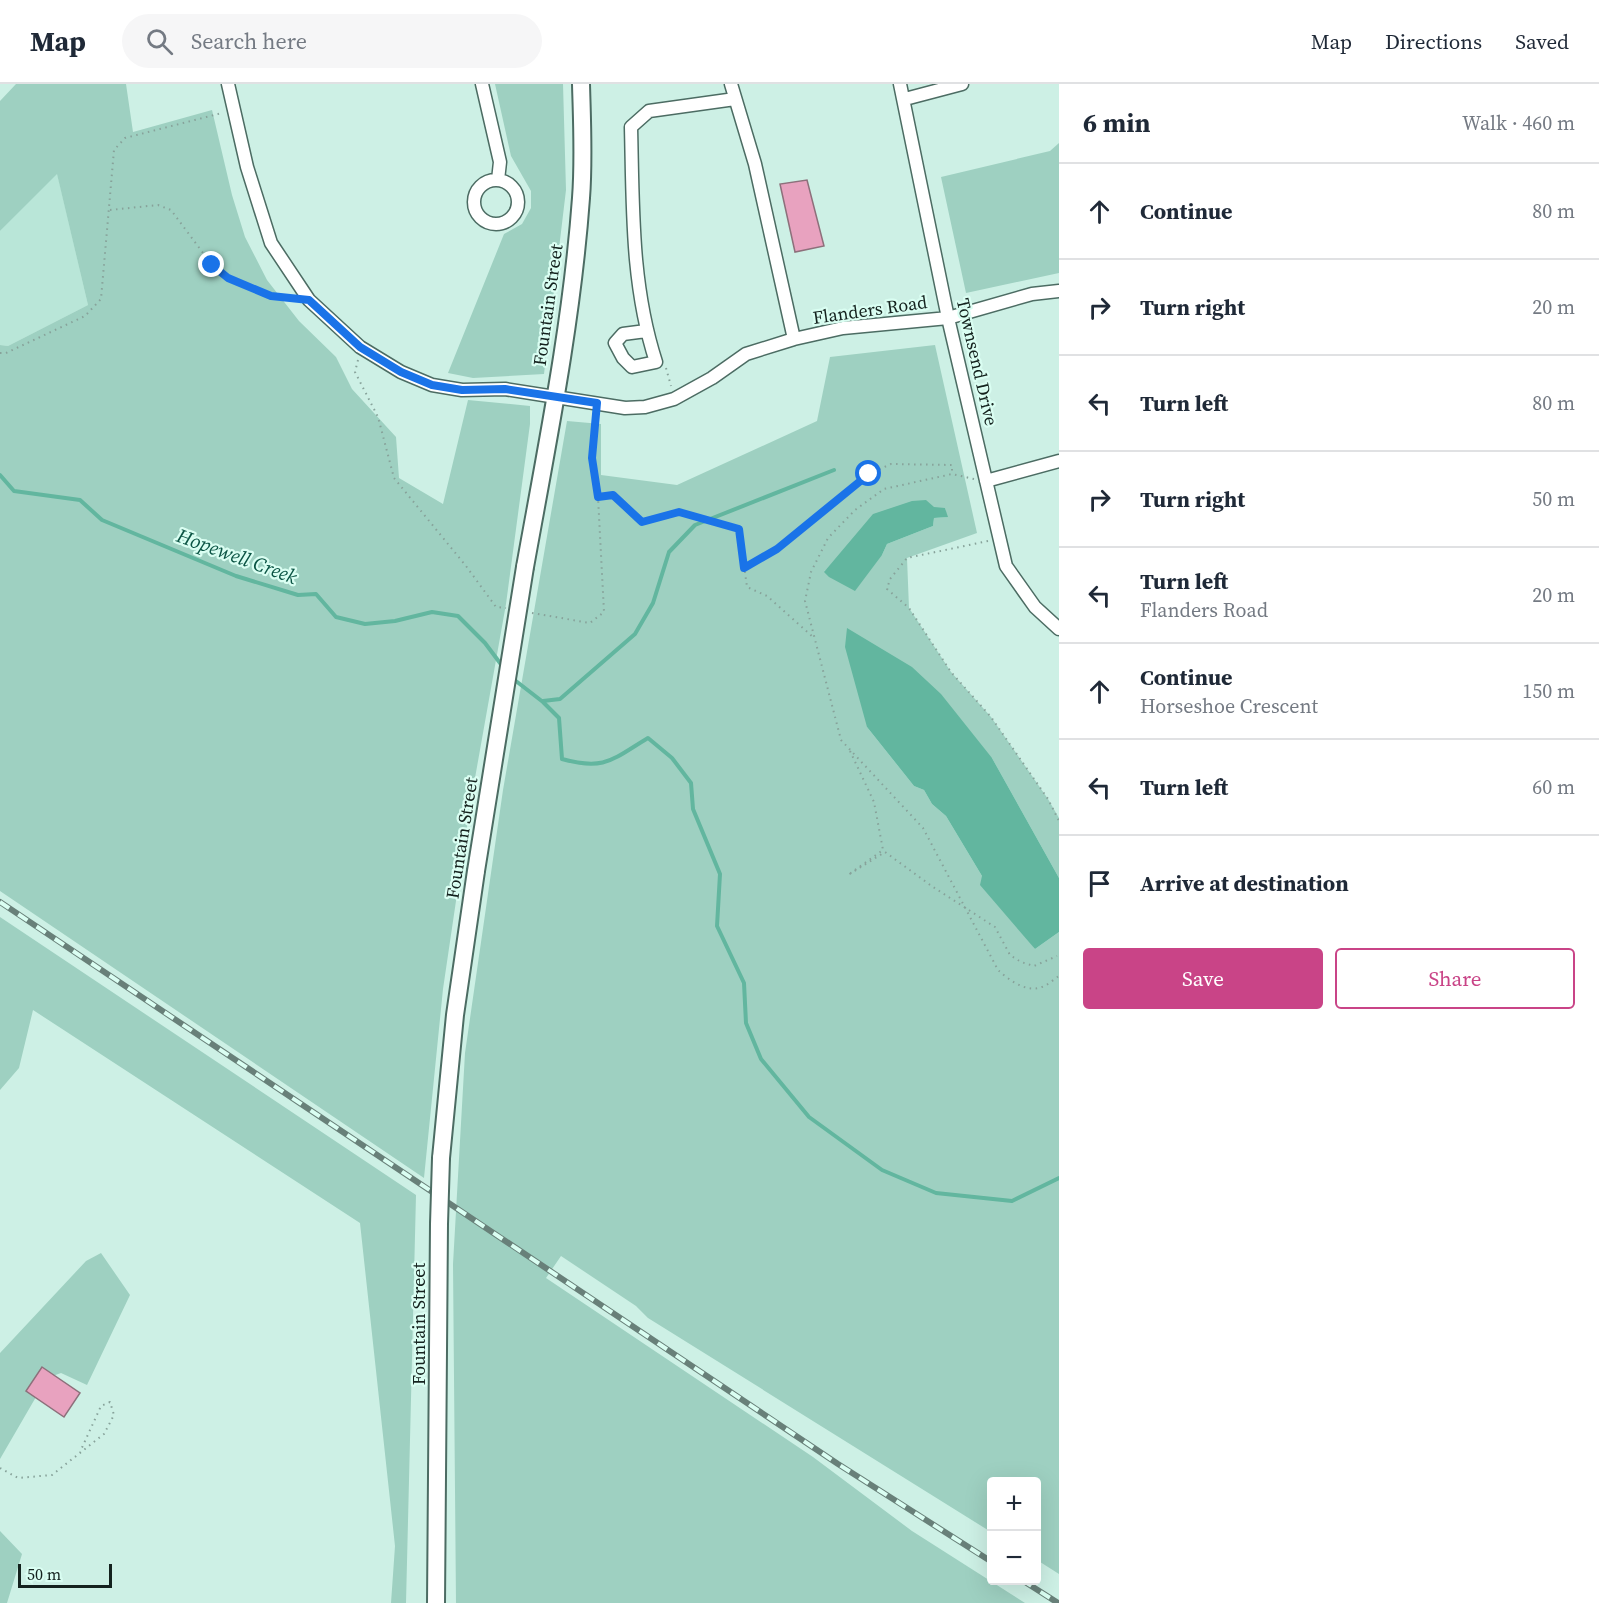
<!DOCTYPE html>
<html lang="en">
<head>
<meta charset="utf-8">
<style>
	:root { --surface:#fff; --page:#f6f6f7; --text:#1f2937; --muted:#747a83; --line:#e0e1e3; --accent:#c94487 }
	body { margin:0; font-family:"Source Serif 4",serif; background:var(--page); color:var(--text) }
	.controls { position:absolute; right:18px; bottom:18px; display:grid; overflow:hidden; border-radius:6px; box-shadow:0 6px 24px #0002 }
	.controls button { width:54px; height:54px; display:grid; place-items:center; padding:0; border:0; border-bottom:2px solid var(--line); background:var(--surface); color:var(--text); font:30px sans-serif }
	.scale { position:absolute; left:18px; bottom:15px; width:94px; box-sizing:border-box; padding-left:6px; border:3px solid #14221e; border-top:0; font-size:16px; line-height:21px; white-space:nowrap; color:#14221e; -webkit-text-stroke:4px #dafef2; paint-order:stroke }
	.stop { position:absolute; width:18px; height:18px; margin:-14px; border:4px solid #1a73e8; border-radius:50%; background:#fff }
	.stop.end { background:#1a73e8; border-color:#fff; box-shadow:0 2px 6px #0008 }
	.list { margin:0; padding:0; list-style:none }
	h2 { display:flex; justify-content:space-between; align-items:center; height:78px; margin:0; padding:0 24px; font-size:26px }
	h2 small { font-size:20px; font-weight:400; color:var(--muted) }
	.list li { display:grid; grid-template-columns:39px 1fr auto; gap:18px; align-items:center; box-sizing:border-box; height:96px; padding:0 24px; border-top:2px solid var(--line) }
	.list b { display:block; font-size:22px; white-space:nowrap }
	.list p { margin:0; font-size:20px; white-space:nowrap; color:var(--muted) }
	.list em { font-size:20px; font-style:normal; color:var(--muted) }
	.actions { display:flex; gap:12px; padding:18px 24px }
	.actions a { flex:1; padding:14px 0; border:2px solid var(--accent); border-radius:6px; text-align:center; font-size:21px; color:var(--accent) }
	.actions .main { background:var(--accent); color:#fff }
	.icon { flex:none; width:33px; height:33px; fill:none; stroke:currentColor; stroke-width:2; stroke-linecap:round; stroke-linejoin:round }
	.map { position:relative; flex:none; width:1059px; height:1519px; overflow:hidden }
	header { display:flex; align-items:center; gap:36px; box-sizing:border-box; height:84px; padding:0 30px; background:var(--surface); border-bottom:2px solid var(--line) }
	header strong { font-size:28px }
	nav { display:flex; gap:33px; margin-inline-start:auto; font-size:21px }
	.search { width:420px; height:54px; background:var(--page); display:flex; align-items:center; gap:15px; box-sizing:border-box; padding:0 21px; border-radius:33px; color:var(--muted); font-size:22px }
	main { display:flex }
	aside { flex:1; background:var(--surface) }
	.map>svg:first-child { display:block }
	.built { fill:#b9e6d8 }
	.green { fill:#9ed0c1; fill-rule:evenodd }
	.water { fill:#62b69f }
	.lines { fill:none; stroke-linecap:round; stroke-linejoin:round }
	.stream { stroke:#62b69f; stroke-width:4 }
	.building { fill:#e8a2bf; stroke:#8d707b; stroke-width:1.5 }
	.minor-casing { stroke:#4c6c63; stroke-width:15 }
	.secondary-casing { stroke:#4c6c63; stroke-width:20 }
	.path { stroke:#87a29a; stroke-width:2; stroke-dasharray:1.5 4.5; stroke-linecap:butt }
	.minor { stroke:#fff; stroke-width:12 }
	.secondary { stroke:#fff; stroke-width:16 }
	.rail-casing { stroke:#688079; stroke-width:6 }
	.rail { stroke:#dafef2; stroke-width:4; stroke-dasharray:11; stroke-linecap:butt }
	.secondary-bridge-casing { stroke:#4c6c63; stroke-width:20; stroke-linecap:butt }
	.secondary-bridge { stroke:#fff; stroke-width:16 }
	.route { stroke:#1a73e8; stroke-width:8 }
	.labels { text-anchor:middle; stroke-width:4.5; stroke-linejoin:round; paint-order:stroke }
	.street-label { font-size:18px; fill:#14221e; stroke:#dafef2 }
	.water-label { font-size:20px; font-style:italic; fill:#0b5444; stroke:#dafef2 }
</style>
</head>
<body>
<header>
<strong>Map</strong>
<div class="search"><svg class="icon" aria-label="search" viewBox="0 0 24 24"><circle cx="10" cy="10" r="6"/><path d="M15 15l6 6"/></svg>Search here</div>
<nav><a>Map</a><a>Directions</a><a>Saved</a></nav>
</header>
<main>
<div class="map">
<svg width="1059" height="1519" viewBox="0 0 1059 1519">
	<rect width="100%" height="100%" fill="#cdf0e5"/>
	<path class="built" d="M57 89 88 221 8 262 0 261V147Z"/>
	<path class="green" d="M16 0H126L133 48 212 26 232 111 245 153 267 196 299 237 336 273 352 305 396 353 399 394 443 420 468 316 530 322V340L506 520 470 722 443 905 424 1094 0 807V261L8 262 88 221 57 90 0 147V17Z
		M495 0H563L566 106 544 290 473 294 448 289 504 150 522 140 531 124V107L511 72Z
		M1059 59V189L966 209 941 93 1050 67Z
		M935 261 977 449 907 474 909 524 951 588 991 633 1048 715 1059 734V794L992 674 867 643 914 702 924 706 932 720 946 732 982 792 1035 865 1059 848V1490L1037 1476 1036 1398H992L991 1448 648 1234 636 1222 561 1172 546 1194 813 1373 912 1447 1025 1519H456L453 1180 465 969 503 706 567 337 601 340V391L677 401 817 337 830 273ZM945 424 947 433 934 434 933 442 887 460 882 471 824 487Z
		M0 833 416 1111 406 1519H391L395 1462 360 1139 33 926 19 984 0 1006Z
		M101 1169 130 1211 87 1301 61 1289 47 1294 0 1375V1269L86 1177Z
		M0 1447 22 1470 7 1519H0Z"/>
	<path class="water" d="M926 416 934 423 945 424 948 433 934 434 933 442 887 460 882 471 855 507 829 493 824 488 873 430 912 417Z
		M847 544 912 583 941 610 992 674 1059 794V848L1035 865 980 801 982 792 946 732 932 720 924 706 914 702 867 643 845 563Z"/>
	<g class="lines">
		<path class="stream" d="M0 391 14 407 80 416 102 436 236 492 298 511 316 510 336 533 365 540 395 537 432 528 458 532 485 559 503 583
			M512 594 543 618 559 634 562 675C605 687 613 675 648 654L672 674 691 699 693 725 720 790 717 842 744 899 746 939 761 975 809 1033 882 1086 936 1109 1012 1117 1059 1094
			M543 617 560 615 635 550 653 519 669 468 695 441 834 386"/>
	</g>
	<path class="building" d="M807 96 824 162 795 168 780 100Z
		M42 1283 80 1309 64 1333 26 1307Z"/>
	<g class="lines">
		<defs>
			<path id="minor" d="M228 0 247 83 271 159 309 216 360 263 401 288 432 301 462 306 505 305 625 324 645 323 674 315 712 294 746 270 794 255 843 244 948 234 1032 210 1059 207
				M482 0 500 78 498 96
				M731 0 755 80 794 255
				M900 0 948 234 1006 482 1035 523 1059 545
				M905 15 962 0
				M474 118a22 22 0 1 1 44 0a22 22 0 1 1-44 0Z
				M646 247 623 250 615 259 623 274 632 283 656 278C631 201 633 123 631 43L649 27 735 15
				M986 397 1059 377"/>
			<path id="secondary" d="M525 483C547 361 572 238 581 114 584 76 582 38 581 0
				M441 1074 455 931 476 787
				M436 1519 439 1140"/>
		</defs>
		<use href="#minor" class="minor-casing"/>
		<use href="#secondary" class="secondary-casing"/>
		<path class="path" d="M110 126 158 121 171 126 212 181 228 194 271 212 292 214
			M0 269H6L85 232 101 215 114 66 125 54 222 29
			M358 276 355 288 378 333 394 394 466 482 496 523 506 524
			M666 284 671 302
			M596 332 592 374 598 413
			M974 395 952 390 884 405 855 426 828 454 811 488 805 517 841 656 923 744 998 886C1009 896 1026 909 1042 903 1048 901 1054 895 1059 892
			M988 457 907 474 890 495 887 505 909 524 951 588 991 633 1048 715 1059 737
			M744 484 777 465 869 390 891 380 952 381V390
			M532 529 590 539 604 528 598 413 613 411 642 438 679 428 739 445 747 503 767 512 814 554
			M850 667 874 718 883 766 848 791 885 768 933 803 995 843 1010 871 1021 878 1034 882 1057 872
			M0 1384 18 1394 52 1391 104 1350 114 1331 110 1318 101 1322 80 1368"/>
		<use href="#minor" class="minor"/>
		<use href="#secondary" class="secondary"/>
		<defs>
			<path id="rail" d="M0 818 838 1380 992 1478
				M1022 1496 1058 1519"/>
		</defs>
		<use href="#rail" class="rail-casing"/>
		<use href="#rail" class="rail"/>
		<defs>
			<path id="secondary-bridge" d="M476 787 525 483
				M439 1140 441 1074"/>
		</defs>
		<use href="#secondary-bridge" class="secondary-bridge-casing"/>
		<use href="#secondary-bridge" class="secondary-bridge"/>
	</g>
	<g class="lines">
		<path class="route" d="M212 181 228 194 271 212 309 216 360 263 401 288 432 301 462 306 505 305 597 319 592 374 598 413 613 411 642 438 679 428 739 445 744 484 777 465 869 390"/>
	</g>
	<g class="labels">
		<g class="street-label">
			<text transform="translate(548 221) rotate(-82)" y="6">Fountain Street</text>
			<text transform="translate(870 226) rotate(-8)" y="6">Flanders Road</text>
			<text transform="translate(977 278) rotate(77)" y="6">Townsend Drive</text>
			<text transform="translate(462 754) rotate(-81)" y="6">Fountain Street</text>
			<text transform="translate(419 1240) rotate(-90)" y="6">Fountain Street</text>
		</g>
		<g class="water-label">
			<text transform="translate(237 472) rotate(20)" y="7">Hopewell Creek</text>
		</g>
	</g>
</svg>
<div class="controls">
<button>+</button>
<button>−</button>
</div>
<div class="scale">50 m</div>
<div class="stop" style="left:869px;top:390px"></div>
<div class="stop end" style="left:212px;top:181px"></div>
</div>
<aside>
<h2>6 min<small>Walk · 460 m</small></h2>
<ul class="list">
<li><svg class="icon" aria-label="ahead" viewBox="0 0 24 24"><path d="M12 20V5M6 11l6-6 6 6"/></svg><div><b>Continue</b></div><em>80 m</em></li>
<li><svg class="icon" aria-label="right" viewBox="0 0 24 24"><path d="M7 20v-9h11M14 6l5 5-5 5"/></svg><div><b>Turn right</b></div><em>20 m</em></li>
<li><svg class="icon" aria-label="left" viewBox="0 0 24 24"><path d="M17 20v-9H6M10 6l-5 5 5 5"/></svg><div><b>Turn left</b></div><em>80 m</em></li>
<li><svg class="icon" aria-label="right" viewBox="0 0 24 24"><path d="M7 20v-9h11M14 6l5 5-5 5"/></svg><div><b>Turn right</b></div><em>50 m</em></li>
<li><svg class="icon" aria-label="left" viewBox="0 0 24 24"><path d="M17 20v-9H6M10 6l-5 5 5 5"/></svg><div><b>Turn left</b><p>Flanders Road</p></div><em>20 m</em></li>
<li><svg class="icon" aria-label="ahead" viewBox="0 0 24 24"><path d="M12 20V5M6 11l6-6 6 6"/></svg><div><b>Continue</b><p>Horseshoe Crescent</p></div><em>150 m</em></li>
<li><svg class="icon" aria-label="left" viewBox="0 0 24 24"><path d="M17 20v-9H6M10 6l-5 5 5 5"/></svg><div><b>Turn left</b></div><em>60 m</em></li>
<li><svg class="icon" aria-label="arrive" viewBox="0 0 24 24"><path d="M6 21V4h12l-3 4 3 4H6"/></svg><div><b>Arrive at destination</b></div></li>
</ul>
<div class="actions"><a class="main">Save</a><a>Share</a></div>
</aside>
</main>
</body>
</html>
